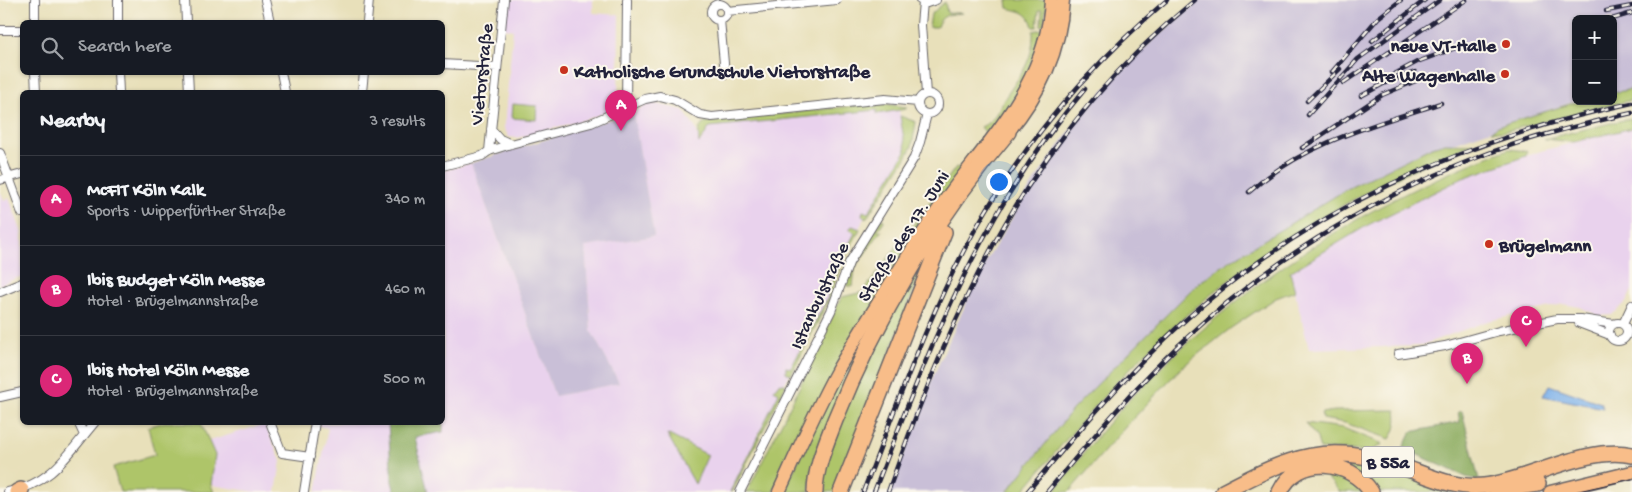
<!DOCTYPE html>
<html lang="en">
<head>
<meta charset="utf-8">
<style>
	:root { --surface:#171b24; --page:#242831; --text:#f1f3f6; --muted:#9ea1a6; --line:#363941; --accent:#db2777 }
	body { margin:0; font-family:"Gochi Hand",sans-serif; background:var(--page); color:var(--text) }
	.controls { position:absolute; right:15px; top:15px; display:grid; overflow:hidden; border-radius:8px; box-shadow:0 1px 4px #0004 }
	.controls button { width:45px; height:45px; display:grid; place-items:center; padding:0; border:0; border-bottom:1px solid var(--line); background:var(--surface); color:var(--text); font:25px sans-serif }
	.you { position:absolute; left:998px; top:181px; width:18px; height:18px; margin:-12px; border:4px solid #fff; border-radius:50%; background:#1a73e8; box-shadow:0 0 0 8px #1a73e833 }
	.badge { display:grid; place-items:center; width:32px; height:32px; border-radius:50%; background:var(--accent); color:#fff; font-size:16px; font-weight:700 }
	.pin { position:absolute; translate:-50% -41px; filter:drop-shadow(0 1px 2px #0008) }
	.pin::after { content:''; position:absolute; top:26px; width:18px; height:15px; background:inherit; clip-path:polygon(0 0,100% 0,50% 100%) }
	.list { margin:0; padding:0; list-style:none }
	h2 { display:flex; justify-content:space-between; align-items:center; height:65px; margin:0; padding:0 20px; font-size:21px }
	h2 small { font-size:16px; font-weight:400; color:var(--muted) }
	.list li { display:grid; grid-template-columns:32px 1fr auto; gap:15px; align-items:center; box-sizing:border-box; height:90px; padding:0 20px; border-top:1px solid var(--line) }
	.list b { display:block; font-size:19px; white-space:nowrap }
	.list p { margin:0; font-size:16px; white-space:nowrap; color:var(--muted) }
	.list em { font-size:16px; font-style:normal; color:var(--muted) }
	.icon { flex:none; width:28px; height:28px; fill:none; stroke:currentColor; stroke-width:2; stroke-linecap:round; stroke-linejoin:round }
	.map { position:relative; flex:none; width:1632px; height:492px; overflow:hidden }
	.search { position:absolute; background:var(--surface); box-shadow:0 1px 4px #0004; left:20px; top:20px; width:425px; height:55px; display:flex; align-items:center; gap:12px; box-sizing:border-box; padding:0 18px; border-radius:8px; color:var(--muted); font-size:19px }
	.panel { position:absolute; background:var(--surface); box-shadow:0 1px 4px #0004; left:20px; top:90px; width:425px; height:335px; border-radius:8px }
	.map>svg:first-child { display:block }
	.built { fill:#e9d2ed }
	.industrial { fill:#c9bfd7 }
	.green { fill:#aec569; stroke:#687452 }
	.forest { fill:#8aaa5d; stroke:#56664c }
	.water { fill:#7bb0e9; stroke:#4e6992 }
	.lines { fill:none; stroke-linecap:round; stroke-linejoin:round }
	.street-casing { stroke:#676467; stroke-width:10 }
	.primary-casing { stroke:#676467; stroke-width:15 }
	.highway-casing { stroke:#676467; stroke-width:18 }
	.street { stroke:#fff; stroke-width:8 }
	.primary { stroke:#f8bd89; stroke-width:12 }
	.highway { stroke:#f8bd89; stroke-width:15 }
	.tram { stroke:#22223b; stroke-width:1 }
	.rail-casing { stroke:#22223b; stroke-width:4.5 }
	.rail { stroke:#fbf7ec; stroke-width:2.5; stroke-dasharray:8; stroke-linecap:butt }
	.poi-dot { fill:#c8321e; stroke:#fbf7ec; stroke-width:2 }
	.labels { text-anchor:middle; stroke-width:4; stroke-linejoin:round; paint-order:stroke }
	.shield { fill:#fbf7ec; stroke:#636270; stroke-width:1 }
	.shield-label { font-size:18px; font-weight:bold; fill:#22223b }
	.poi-label { font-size:19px; font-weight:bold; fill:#22223b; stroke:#fbf7ec; text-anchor:end }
	.street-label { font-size:19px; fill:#22223b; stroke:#fbf7ec }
</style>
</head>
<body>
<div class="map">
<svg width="1632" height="492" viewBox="0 0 1632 492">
	<rect width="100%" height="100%" fill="#fbf7ec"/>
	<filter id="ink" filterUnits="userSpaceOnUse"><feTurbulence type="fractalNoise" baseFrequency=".02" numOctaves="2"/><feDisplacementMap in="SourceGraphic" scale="10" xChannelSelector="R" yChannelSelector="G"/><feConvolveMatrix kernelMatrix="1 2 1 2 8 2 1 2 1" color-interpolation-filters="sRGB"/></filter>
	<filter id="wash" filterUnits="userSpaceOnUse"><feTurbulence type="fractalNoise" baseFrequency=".0096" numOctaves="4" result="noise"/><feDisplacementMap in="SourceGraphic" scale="20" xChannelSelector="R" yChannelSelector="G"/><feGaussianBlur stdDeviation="1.12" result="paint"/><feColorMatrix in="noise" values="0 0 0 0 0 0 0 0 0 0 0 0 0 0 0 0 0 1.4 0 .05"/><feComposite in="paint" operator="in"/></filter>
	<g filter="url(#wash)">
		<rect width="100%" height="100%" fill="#e8e0ba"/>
		<path class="built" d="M506 0H593V13L619 15 618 104 616 107 591 118 517 138 509 137 504 128 513 30 504 28Z
			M652 103 683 110 696 129 700 143 710 127 877 110 878 114 899 110 906 151 848 246 834 273 827 299 730 492H428L415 437 443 431V171L471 163 555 396 619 383 591 331 585 247 654 236 633 112Z
			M1632 128V290L1627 301 1618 310 1611 315 1599 316 1580 307 1563 304 1488 321 1419 346 1309 349 1290 272 1368 225 1463 178 1541 151Z
			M0 190 4 200 9 198 22 233V276L0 285Z
			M319 423H388L392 482 395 492H316L328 428 319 426Z
			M265 424 281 461 276 492H255L211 485 215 455 209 441Z"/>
		<path class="industrial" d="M1200 0H1632V91L1613 94V19H1576V101L1441 147 1225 269 1012 492H890L932 379 981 270 1034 181 1074 125 1111 82 1151 42Z
			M633 112 654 236 585 247 591 331 619 383 555 396 471 163Z"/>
		<path class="green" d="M1007 0H1047L1044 25 1041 26 1042 10H1039L1037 27H1033C1029 11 1021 12 1008 8Z
			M1055 0H1057C1054 80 1010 118 967 179 916 254 866 332 832 416 822 440 812 466 809 492H784L818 417 887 297 936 219 1019 107 1031 87 1049 38Z
			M945 2 947 13H963C951 14 941 14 937 27H929L931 14Z
			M1043 29 1024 82 795 444 773 492H747L800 386 840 300 842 297 863 292 956 167 959 168 986 133 981 127C994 121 998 110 1005 98 1020 75 1034 61 1033 31Z
			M1632 89V100L1502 132 1491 131 1498 126 1580 101H1613V93Z
			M879 103 906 107V109L877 114V110L710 127 699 143C698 133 697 126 708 122Z
			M513 104 537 106 536 120 512 118Z
			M900 116 916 122 912 146 906 158 866 219 862 215 863 211 868 213 906 151Z
			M1632 118V128L1574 142 1544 139Z
			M1445 143 1473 144C1353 191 1243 258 1151 348 1104 392 1064 443 1022 492H1007L1073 409 1197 284 1228 262 1347 189 1432 147Z
			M1509 149 1527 151 1526 156 1463 178 1368 225 1290 272 1295 291 1276 298 1231 328 1182 367 1128 424 1069 492H1054C1075 466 1095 437 1118 412 1227 293 1358 204 1509 149Z
			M881 219H883L884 221 877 231 882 230 855 267 853 286H847L846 284 861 252Z
			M852 226 860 229 841 264 829 299 791 375 786 372V367L791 368 827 299 834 273 855 233 849 229Z
			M932 242 837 492H820C837 401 889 322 932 242Z
			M783 383 786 385 732 492H730L779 393 774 390 778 384Z
			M1396 410C1398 422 1396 430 1390 439L1345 423 1323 419 1321 413 1335 411Z
			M164 422 201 423 215 455 211 485 214 492H120L113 467 155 455 148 427Z
			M1305 423 1343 428 1383 444 1371 451 1320 449 1317 438Z
			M667 434 708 455 695 484Z
			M1339 457 1361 458 1472 492H1375L1343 464Z
			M1337 469 1366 492H1340L1321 471Z"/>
		<path class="forest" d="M1462 411 1479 480 1466 477 1403 448 1411 432 1460 422 1458 412Z
			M443 421V432L415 437 428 492H395L392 482 388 423 442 422Z"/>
		<path class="water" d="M1549 385 1601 403 1603 408 1543 396Z"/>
	</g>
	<g filter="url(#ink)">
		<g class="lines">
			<defs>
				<path id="street" d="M35 0V22
					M118 0V22
					M185 0 186 22
					M265 0 270 22
					M920 0 927 3 936 0
					M923 2 921 25 926 94
					M711 12a8 8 0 1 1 16 0a8 8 0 1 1-16 0Z
					M727 11 837 0
					M720 20 725 74
					M367 22 369 0
					M0 30H22
					M442 64 497 67
					M35 72 36 92
					M118 72 119 92
					M188 72 189 92
					M281 72 285 92
					M362 92 364 72
					M918 104a10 10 0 1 1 20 0a10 10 0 1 1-20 0Z
					M626 108 627 0
					M491 129 500 139 511 144
					M489 151 504 0
					M0 153 22 213
					M442 166 482 156 489 151 511 144 591 123 645 99 660 96 675 100 700 115 712 117 885 99 918 102
					M0 180 22 174
					M0 292 22 283
					M1609 332a9 9 0 1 1 18 0a9 9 0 1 1-18 0Z
					M1579 323 1610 335
					M1623 324 1632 305
					M1398 354 1445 346 1499 331 1557 319H1581L1614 324
					M0 397 22 392
					M78 422 84 435
					M270 422 282 453 310 457
					M8 492C52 484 67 455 95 422
					M304 492 315 422
					M740 492 831 311 849 263 914 158 920 142 927 114"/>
				<path id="primary" d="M1008 132C1041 92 1060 52 1063 0
					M779 492C798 450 816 409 838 369 868 318 900 268 932 219 979 147 1047 91 1051 0
					M1550 492 1632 472"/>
				<path id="highway" d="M1497 490 1538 484
					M17 492 21 490
					M815 492C815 468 827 441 835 420 876 318 937 215 1008 132
					M841 492 944 232
					M1223 492C1289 457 1329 440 1403 467 1431 477 1455 489 1484 486 1529 481 1586 445 1632 455
					M1280 492C1298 453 1351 460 1371 492"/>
			</defs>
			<use href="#street" class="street-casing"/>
			<use href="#primary" class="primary-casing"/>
			<use href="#highway" class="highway-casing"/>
			<use href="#street" class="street"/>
			<use href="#primary" class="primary"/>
			<use href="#highway" class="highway"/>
			<path class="tram" d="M1574 492 1632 479"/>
			<defs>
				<path id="rail" d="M1606 11 1632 6
					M1612 19 1632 13
					M1372 41 1425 0
					M1332 72 1378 18 1401 0
					M1391 76 1417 62 1458 47
					M1343 83 1466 0
					M1361 96 1383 84 1415 72
					M1307 101 1340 69
					M1308 115 1358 59 1440 0
					M1302 148 1382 95 1418 80
					M1249 192C1304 143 1373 125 1441 103
					M863 492C898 403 929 312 976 228 1025 141 1091 65 1167 0
					M874 492C931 344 980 212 1085 89
					M888 492C958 295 1029 136 1195 0
					M1027 492C1083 426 1138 359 1205 303 1330 199 1474 137 1632 103
					M1047 492C1089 442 1131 391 1178 346 1263 265 1367 201 1476 158 1526 138 1579 125 1632 113"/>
			</defs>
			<use href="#rail" class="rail-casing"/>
			<use href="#rail" class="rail"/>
		</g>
	</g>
	<g class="poi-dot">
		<circle cx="1506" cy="44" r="5"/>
		<circle cx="564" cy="70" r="5"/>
		<circle cx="1505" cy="74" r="5"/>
		<circle cx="1489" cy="244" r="5"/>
	</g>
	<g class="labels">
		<rect class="shield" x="1362" y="446.5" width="52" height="31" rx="4"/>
		<g class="shield-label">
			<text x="1388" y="468">B 55a</text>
		</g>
		<g class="poi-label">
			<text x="1496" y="51">neue VT-Halle</text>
			<text x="574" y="77" text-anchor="start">Katholische Grundschule Vietorstraße</text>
			<text x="1495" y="81">Alte Wagenhalle</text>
			<text x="1499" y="251" text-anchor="start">Brügelmann</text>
		</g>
		<g class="street-label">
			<text transform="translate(480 74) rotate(-84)" y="7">Vietorstraße</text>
			<text transform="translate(902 235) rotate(-57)" y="7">Straße des 17. Juni</text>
			<text transform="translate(818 295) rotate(-65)" y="7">Istanbulstraße</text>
		</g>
	</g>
</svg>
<div class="controls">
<button>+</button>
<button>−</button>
</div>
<div class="you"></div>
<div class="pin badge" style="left:621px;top:131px">A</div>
<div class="pin badge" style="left:1467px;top:384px">B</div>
<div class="pin badge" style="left:1526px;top:347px">C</div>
<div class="search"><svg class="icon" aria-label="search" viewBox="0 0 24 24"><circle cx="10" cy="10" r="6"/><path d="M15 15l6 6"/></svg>Search here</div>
<section class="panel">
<h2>Nearby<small>3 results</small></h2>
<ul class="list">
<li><span class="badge">A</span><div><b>McFIT Köln Kalk</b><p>Sports · Wipperfürther Straße</p></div><em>340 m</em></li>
<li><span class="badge">B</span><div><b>Ibis Budget Köln Messe</b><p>Hotel · Brügelmannstraße</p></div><em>460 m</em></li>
<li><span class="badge">C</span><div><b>Ibis Hotel Köln Messe</b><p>Hotel · Brügelmannstraße</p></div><em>500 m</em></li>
</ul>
</section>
</div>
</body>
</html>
